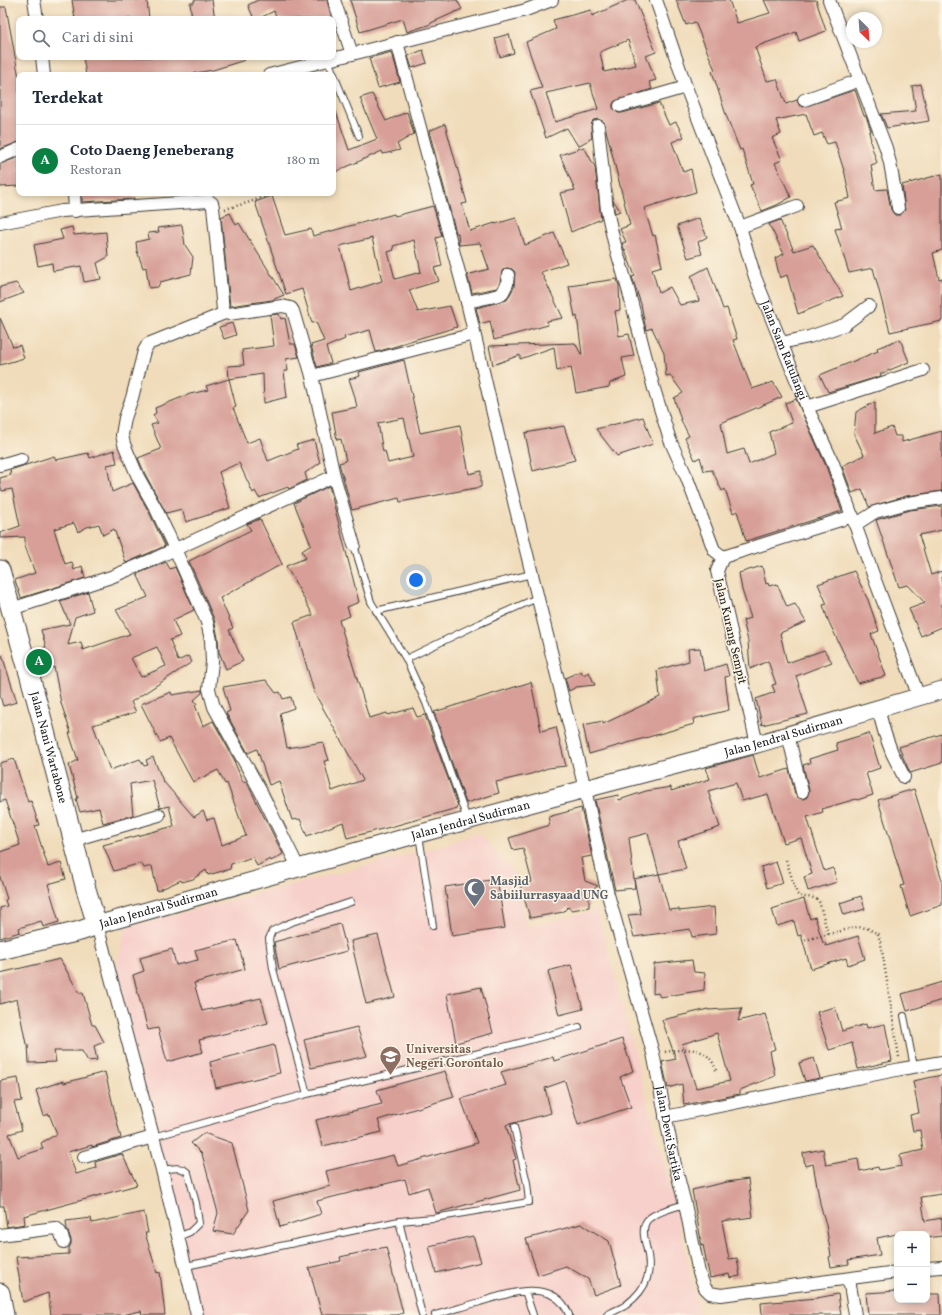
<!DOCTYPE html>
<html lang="id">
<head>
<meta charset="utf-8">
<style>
	:root { --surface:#fff; --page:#f6f6f7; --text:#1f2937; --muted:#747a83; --line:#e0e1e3; --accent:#0b8043 }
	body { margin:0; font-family:Vollkorn,serif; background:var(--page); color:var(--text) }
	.controls { position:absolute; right:12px; bottom:12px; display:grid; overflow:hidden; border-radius:8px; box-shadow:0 2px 6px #0003 }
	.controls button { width:36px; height:36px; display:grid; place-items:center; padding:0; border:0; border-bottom:1px solid var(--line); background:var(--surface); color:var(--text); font:20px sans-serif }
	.compass { position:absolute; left:846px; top:12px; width:36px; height:36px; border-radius:50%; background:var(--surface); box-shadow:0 2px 6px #0003; rotate:155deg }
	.you { position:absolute; left:416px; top:580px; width:14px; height:14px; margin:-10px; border:3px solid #fff; border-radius:50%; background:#1a73e8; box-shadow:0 0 0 6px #1a73e833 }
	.badge { display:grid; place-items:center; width:26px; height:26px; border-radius:50%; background:var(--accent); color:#fff; font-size:13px; font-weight:700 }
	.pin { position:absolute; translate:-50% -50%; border:2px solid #fff; box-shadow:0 1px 4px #0006 }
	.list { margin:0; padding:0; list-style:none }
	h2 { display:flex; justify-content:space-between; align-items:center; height:52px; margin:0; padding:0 16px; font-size:17px }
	h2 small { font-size:13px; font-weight:400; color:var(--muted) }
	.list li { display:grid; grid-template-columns:26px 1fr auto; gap:12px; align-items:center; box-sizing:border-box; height:72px; padding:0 16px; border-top:1px solid var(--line) }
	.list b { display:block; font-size:15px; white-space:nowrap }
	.list p { margin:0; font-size:13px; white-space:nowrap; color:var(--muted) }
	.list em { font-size:13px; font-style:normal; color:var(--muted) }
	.icon { flex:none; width:22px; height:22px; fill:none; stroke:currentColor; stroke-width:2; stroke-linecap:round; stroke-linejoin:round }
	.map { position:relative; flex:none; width:942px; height:1315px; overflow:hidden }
	.search { position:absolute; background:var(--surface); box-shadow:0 2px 6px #0003; left:16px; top:16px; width:320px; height:44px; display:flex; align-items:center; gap:10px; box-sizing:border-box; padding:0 14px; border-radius:8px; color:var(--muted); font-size:15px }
	.panel { position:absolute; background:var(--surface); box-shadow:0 2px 6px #0003; left:16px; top:72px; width:320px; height:124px; border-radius:8px }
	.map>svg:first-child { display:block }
	.built { fill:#f7d0cb }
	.building { fill:#d79f97; fill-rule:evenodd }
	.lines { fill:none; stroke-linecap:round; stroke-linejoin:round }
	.lane-casing { stroke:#3c3934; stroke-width:8 }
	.street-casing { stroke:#3c3934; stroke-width:14 }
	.secondary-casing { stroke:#3c3934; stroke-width:19 }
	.primary-casing { stroke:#3c3934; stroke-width:21 }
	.path { stroke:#3c3934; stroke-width:2.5; stroke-dasharray:1 3; stroke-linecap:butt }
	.lane { stroke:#fff; stroke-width:6 }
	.street { stroke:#fff; stroke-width:12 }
	.secondary { stroke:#fff; stroke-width:17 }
	.primary { stroke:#fff; stroke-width:19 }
	.labels { text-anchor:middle; stroke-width:3; stroke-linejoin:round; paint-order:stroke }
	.street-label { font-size:12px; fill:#1c1c1c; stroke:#fcf5e5 }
	.worship-label { font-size:12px; font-weight:bold; fill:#5b616d; stroke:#fcf5e5; text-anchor:start }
	.education-label { font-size:12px; font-weight:bold; fill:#785e54; stroke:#fcf5e5; text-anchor:start }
</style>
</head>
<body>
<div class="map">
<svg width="942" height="1315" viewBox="0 0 942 1315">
	<rect width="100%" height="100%" fill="#fcf5e5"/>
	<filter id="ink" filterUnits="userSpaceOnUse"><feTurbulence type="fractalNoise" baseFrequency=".025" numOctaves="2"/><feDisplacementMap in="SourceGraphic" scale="8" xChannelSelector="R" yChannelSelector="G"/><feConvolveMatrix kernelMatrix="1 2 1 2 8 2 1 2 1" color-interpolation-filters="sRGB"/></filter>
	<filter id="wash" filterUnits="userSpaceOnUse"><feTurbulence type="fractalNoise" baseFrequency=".012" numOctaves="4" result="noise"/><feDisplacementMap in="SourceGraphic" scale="16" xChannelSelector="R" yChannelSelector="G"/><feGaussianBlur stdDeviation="0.9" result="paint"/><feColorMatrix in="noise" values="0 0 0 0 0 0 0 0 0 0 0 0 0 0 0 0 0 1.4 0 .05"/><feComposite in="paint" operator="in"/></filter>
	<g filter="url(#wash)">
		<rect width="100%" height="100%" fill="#f0dcba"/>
		<path class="built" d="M479 833 517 876 526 927 597 910 669 1183 700 1315H190L116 969 126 927 370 865 440 846Z"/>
		<g id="blocks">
			<path class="building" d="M72 0H147L149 19H75Z
				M194 0H212L215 19H192L190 3H194Z
				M258 0H327L332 19H277L274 11 258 19H254L248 5Z
				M350 0H457L462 9 431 23V24L407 32 403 19 360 32Z
				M628 0H635L656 52 646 56 656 80 649 82 652 89 615 101 613 104V108L618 113H622L659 103 669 125 676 122 684 137 672 142 683 172 691 169 696 192 644 208 653 236 655 235 662 266 652 269 659 293 670 287 680 305 699 301 691 276 708 267 723 309 727 308 737 339 733 340 752 389 773 382 782 397 721 423 727 454 744 449 749 464 774 453 769 432 792 423 785 403 796 399 826 466 842 511 746 541 737 511 733 513 725 489 722 491 712 470 704 471 700 457 695 460 685 438 689 436 681 420 674 398 683 393 670 375 666 376 664 353 652 328 646 330 641 304 632 277 635 276 622 243 626 242 620 229 630 225 604 122 598 119 593 120 591 126 592 138 578 146 567 128 546 138 530 91 542 88 526 42 556 29 553 20 591 10 592 16ZM628 40 636 65 604 72 600 52ZM590 83 598 109 555 122 546 93Z
				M676 0H729L737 23 770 13 764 0H816L826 31 799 41 796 32 755 47 767 81 777 79 786 104 797 100 799 105 803 107 855 90 864 116H866L871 131 869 132 871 140 870 141 877 163 871 165 875 190 887 189 891 210 895 215H900L905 210 902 185 942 174V250L933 253 939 279 942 278V321L890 332 873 268 849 273 835 229 842 228 834 202 850 198 845 174 835 142 827 144 822 133 814 136 806 114 776 120 781 134 772 138 782 160 775 163 791 197 777 205 762 211 750 185 753 184 742 149 740 150 726 115 712 71 715 70 695 22 686 25Z
				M0 7H6L19 78V142L0 149Z
				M509 34 514 53 500 57 495 38Z
				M423 50 427 63 412 68 408 56Z
				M392 52 400 82 378 88 369 58Z
				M83 57H244L245 60 213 70 184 75H86Z
				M921 84 929 121 887 128 881 114 916 111 912 86Z
				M372 94 386 121 407 112 414 134 397 144 400 150 383 154 382 151 333 173V109H335L349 150 377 139 360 98Z
				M445 124 467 203 462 204 470 231 495 223V224L516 218 525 245 554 233 567 263 541 272 563 318 547 321 548 325 494 340 490 321 480 324 476 308 507 300 514 287 515 272 512 269 508 268H505L502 271 500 282 497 288 472 293 467 275 489 269 480 243 459 245 458 233H456L429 131Z
				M584 147 595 167 601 219 571 232 560 193 575 190 560 155Z
				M19 157V186L0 187V164Z
				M82 193H133L134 199 82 202Z
				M272 196 285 235 311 229 313 236 394 214 395 216 433 206 442 236 436 238 442 266 434 268 439 281 409 290 418 312 450 306 457 327 400 344V345L376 352 370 330 344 337 345 339 326 347 331 363 317 367 311 345 324 341 316 322 312 323 302 289 286 294 255 202ZM372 238 382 281 351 291 340 246ZM414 240 421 272 395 279 388 252 394 250 393 246Z
				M613 200 620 211 615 213 614 209Z
				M230 213 236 225 239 223 284 295 272 300 230 306 221 217Z
				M699 218 707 237 698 242 702 254 688 258 677 226Z
				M780 220 794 251 813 245 843 296 798 314 787 275 780 278 775 258 784 254 769 224Z
				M182 225 185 245 193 257 191 274 160 282 158 287 149 288 146 267 143 268 137 251 136 242 149 239 148 233 159 232 158 228Z
				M72 227 74 235 106 232 108 257 97 263 101 279 84 282 81 266 53 271 52 263 38 266 34 245 63 239 60 230Z
				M617 279 619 286 620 310 615 311 619 336 629 334 634 356 622 358 626 377 610 383 609 387 576 393 571 367 557 371 554 347 520 359V355L493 365 489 346 575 343 581 354H582L577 316 575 317 569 286Z
				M16 283 24 293 0 302V287Z
				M279 314 281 319 285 318 290 344H295L299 357 286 359 288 371H284L287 397 264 403 263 374 229 379 228 366 244 365 242 350 274 346 270 315Z
				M0 318 13 347 20 345 24 358 0 365Z
				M232 323 236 335 224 339 219 327Z
				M900 339 909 362 880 374 881 376 828 392 820 375 878 351 877 348Z
				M404 360 420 433 460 425 469 474 481 471V487L400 502 399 498 352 510 339 463 346 461 341 439 337 440 332 412 357 407 354 394 349 379 360 376 359 372ZM404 418 413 457 388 463 385 451 383 452 378 423Z
				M229 379 236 407 233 408 247 443 260 438 268 461 298 449 296 445 314 440 320 463 305 473 307 480 289 489 288 487 259 498 255 491 253 493 239 463 219 472 230 508 186 522 182 509 166 513 145 474 138 458 161 449 151 425 158 423 153 415 156 413 155 408 190 394 208 390 206 386Z
				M875 402V433L892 427 895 436H902V442L942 431V491L906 496 869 507 862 489 852 493 842 466 864 455 854 434 856 412Z
				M643 417 653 444 617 456 596 429Z
				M564 426 575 460 533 471 525 433Z
				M114 450 117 463 107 465 112 492 133 483 149 512 165 546 126 563 114 529 103 535 99 524 87 527 78 532 74 523 54 529 65 564 72 562 74 570 82 566 85 578 21 598 15 580 35 573 25 546V537L0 538V533L20 526 12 489 2 491 0 484V478L11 475 10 470 54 456 56 460 88 453 90 458Z
				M329 486 359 602 347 607 350 616 339 620 369 718 387 713 388 715 413 708 417 717 425 715 458 806 456 807 457 808 394 826 347 838 343 822 307 836 300 819 292 820 279 781 269 785 257 749 248 753 226 713 230 711 223 687 266 680 276 693 280 692 283 699 291 697 294 708 280 713 287 748 323 742 329 760 324 761 332 791 363 780 314 692 294 622 313 615 286 566 306 558 302 551 311 545 294 503Z
				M942 506V530L919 535 931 575 942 571V627L921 636 909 609 925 603 908 585 899 587 876 520 910 510Z
				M260 519 282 564 220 598 233 628 229 630 243 661 226 669 219 652 218 638 214 619 189 561 251 530 247 524Z
				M166 562 170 569 175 567 194 610 173 620 180 636 170 640 178 661 188 656 192 662 131 702 136 712 93 725 110 770 140 759 144 766 148 765 146 760 153 757 163 781 194 817 203 811 207 820 214 818 222 845 246 836 227 783 225 784 218 770 193 782 169 738 160 742 141 704 171 692 172 695 202 690V693L194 700 197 704 195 705 203 726 213 721 235 761H234L243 782 246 781 283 854 271 861 270 859 257 866 253 857 231 864 230 869 208 875 206 870 193 879 182 882 181 880 157 891 152 866 144 868 141 863 114 871 103 845 174 826 169 806 160 808 152 780 130 784 133 815 103 823 99 808 80 812 76 799 78 798 69 765 78 760 69 733H71L61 703 54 667 49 669 48 660 38 663 35 651 46 647 41 630 70 624 60 601 88 592 93 611 75 617 68 645 81 642 83 650 130 634 116 610 148 597 137 574ZM157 647 166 666 141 677 131 658Z
				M762 566 766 584 768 583 769 586 777 584 787 607 795 604 806 622 780 633 787 663 824 650 832 662 796 676 808 714 762 725 756 699 775 692 772 685 776 684 768 661 750 669 748 641 743 620 751 618 742 590 739 573Z
				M854 571 868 600 879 631 871 634 886 676 858 683 828 620 823 605 827 604 818 584Z
				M700 648 704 671 726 664 729 676 725 677 729 710 693 719 694 724 589 754 583 725 603 721V724L660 697 657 670 689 661 688 649Z
				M2 655 17 702 3 706 0 696V656Z
				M581 671 583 675 589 672 595 685 576 687 569 691 565 678Z
				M531 682 541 731 556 727 566 766 548 768 531 774 496 782 499 793 466 803 434 712Z
				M869 733 880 768 866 773 873 795 857 800 856 799 822 809 823 812 807 817 824 871 833 868 837 882 808 891 804 877 812 874 801 838 784 843 768 794 742 801 736 783 708 791 720 827 678 841 686 869 659 874 648 833 629 838 635 888 615 890 595 800 618 795 619 800 646 791 671 787V791L710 779 706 768 753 755 760 778 789 769 795 794 797 797 803 799 807 797 809 791 803 765 810 763 809 759 838 750 836 743Z
				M942 734V763L910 773 903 757 899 747Z
				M14 759 28 802 31 801 39 825 35 826 48 867 61 863 66 879 48 884 59 922 43 927 41 921 19 928 20 932 0 938V908L7 906 5 900 7 899 0 877V852L20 845 5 800 0 802V763Z
				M914 789 942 880V905L910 916 901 886 904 885 878 800Z
				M581 808 592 856 581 858 585 881 598 886 589 892V907L572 910 568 907 563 912 530 918 520 884 532 882 523 848 513 850 509 838 550 825 548 817Z
				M776 862 783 883 767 888 761 867Z
				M659 874 669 910 679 909V911L714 907 716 934 692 937 690 929 634 937 628 915 641 914 634 879Z
				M497 879 505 928 452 936 445 887Z
				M861 896 865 909 844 915 840 903Z
				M804 899 810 919 815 917 823 943 825 942 826 946 858 936 865 959 848 965 846 958 811 969 801 935 798 936 794 921 777 926 772 909Z
				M340 924 347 951 279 969 274 942Z
				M378 935 395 997 366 1004 351 941Z
				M237 940 245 969 194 983 202 1011 261 998 268 1023 199 1040 203 1052 167 1062 158 1028 148 1030 133 975 144 971 140 958 172 949 176 965 198 960 195 950Z
				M60 959 79 993H83L92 1025H95L104 1042 94 1046 97 1060 88 1061 82 1051H54L56 1062 29 1063 28 1044H26L17 999 0 1004V973Z
				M692 960 694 972 705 973 704 990 660 997 658 993 653 994 654 964Z
				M571 965 583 1009 559 1015 548 971Z
				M942 982V1000L907 1011 902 994Z
				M481 987 493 1033 456 1043 447 994Z
				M835 1007 842 1031 866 1024 867 1028 885 1024 892 1061 858 1069 852 1043 829 1050 817 1012Z
				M742 1008 738 1021 765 1014 775 1049 770 1051 775 1076 740 1090V1094L684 1105 682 1084 668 1088 662 1062 676 1059 662 1020 708 1009V1010ZM717 1033 730 1081 696 1088 682 1044Z
				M357 1027 367 1056 311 1068 304 1040Z
				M622 1039 633 1071 620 1077 631 1107 578 1125 565 1081 545 1088 551 1113 506 1125 516 1159 513 1160 520 1190 436 1213 428 1187 409 1193 405 1179 317 1201 321 1214 280 1227 273 1201 330 1186 326 1171 394 1155 398 1166 477 1143 461 1099 506 1085 501 1072 553 1057 554 1061Z
				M274 1045 280 1073 216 1088 210 1062Z
				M814 1058 820 1078 805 1081 799 1063Z
				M445 1071 454 1097 378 1120 382 1132 323 1146 316 1120 382 1104 377 1090Z
				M105 1072 121 1138 92 1147V1145L68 1152 76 1174 96 1168 95 1162 122 1154 137 1185 24 1216 25 1224 7 1227 4 1206H0V1081L18 1078 22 1101 14 1102 22 1130 9 1134 18 1157 43 1149 41 1143 57 1134 49 1114 44 1116 36 1090 63 1081 64 1083Z
				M942 1075V1194L921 1197 925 1221 942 1218V1236L927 1238V1234H897L877 1238 880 1255 848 1260 849 1264 831 1267 829 1257 831 1256 826 1225 820 1203 813 1164 805 1166 803 1153 823 1149 826 1165 858 1159 860 1171 878 1167 879 1170 902 1166 900 1155 923 1150 920 1130 913 1131 910 1115 919 1113 913 1081Z
				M204 1133 232 1143 249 1210 233 1234 213 1231 218 1213 202 1154 191 1143Z
				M748 1179 753 1217 722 1221 729 1259 737 1258 740 1276 730 1278 729 1274 710 1278 703 1245 702 1246 692 1190 727 1182Z
				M144 1212 148 1233H145L157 1273 160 1272 165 1315H142L141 1311 121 1315H51L48 1293 23 1302 16 1257 69 1254V1248L71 1244V1240L67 1229 66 1221 91 1218 92 1223Z
				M581 1224 609 1241 621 1285 594 1295 588 1279 566 1266 538 1275 526 1239Z
				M473 1236 481 1262 436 1273 429 1246Z
				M386 1247 403 1313 397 1315H322L309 1268 341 1261 340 1257Z
				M897 1291V1300H927V1294H940L941 1315H868L866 1293Z
				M838 1294 841 1315H762L761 1303 817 1298Z"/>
		</g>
	</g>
	<g filter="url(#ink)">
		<use href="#blocks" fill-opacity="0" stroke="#3c3934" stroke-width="1"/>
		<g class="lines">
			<defs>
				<path id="lane" d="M328 60 359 136
					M354 545 371 602 406 659 426 703 467 819
					M376 611 532 574
					M406 659 474 626 537 598
					M419 835 433 926
					M904 1016 914 1067
					M307 1094 273 969 269 939 272 931 289 923 351 902
					M153 1137 307 1094 496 1049 579 1027
					M162 1170C171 1169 181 1165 188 1173L196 1203 199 1223 190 1232 178 1237
					M399 1221 434 1218 529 1202 527 1183 514 1127
					M186 1266 399 1221 422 1315
					M525 1291 533 1315
					M435 1315C450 1311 465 1306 480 1302 508 1293 555 1277 569 1315
					M607 1315C613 1311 620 1309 626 1305 648 1288 653 1272 646 1246 644 1238 642 1229 646 1222 651 1213 675 1207 685 1204"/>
				<g id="street">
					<path d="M34 0 37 19"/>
					<path d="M334 0 352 54"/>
					<path id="s1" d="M656 0 686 87 740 227 755 277 807 407 833 463 875 580 919 697"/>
					<path d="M829 0 886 148 890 163 898 208"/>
					<path id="s2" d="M397 42 467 302 505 465 585 789 607 891 653 1053 675 1165 685 1204 699 1273 705 1288 710 1293 721 1295 897 1272"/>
					<path d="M42 57 44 75"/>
					<path d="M269 75 526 10 552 0"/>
					<path d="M804 100 860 80"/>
					<path d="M620 106 686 87"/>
					<path d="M598 126 607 210 614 242 628 289 654 389 670 440 687 478 714 550 723 557"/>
					<path d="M0 157 19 149"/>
					<path d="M74 193 75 211"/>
					<path d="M0 223 62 211 209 201 212 203 213 207 223 310 225 313 229 314 282 306 291 308 293 311 312 376"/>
					<path d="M740 227 797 206"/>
					<path d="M467 302 491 297 502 294 507 284 508 275"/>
					<path d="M225 313 148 344 144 351 132 398 125 418 122 435 124 444 138 477 156 509 175 549 207 622 211 640 212 662 209 689 214 707 261 792 298 867"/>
					<path d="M781 343 809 337 844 325 869 306"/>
					<path d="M807 407 923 370"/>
					<path d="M0 465 21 459"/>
					<path d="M855 525 875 512 908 503 942 498"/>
					<path d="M354 545 334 476 312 376 474 334"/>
					<path d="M11 609 111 577 154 559 334 476"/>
					<path d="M878 709 885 734 892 753 904 777"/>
					<path d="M788 735 802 792"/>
					<path d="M757 744 717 571 723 557 853 516"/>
					<path d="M73 840 159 815"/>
					<path d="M97 925 162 1170 197 1315"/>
					<path d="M665 1117 901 1069 942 1062"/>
					<path d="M84 1157 153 1137"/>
					<path d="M0 1235 55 1228C61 1230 62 1237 64 1242"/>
					<path d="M927 1268 942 1267"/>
					<path d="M849 1279 855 1315"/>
				</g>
				<g id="secondary">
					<path id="s3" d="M97 925 418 834 585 789 757 744 942 690"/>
				</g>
				<g id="primary">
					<path id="s4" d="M0 570 41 716 86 889 97 925 80 931 0 950"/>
					<path d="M0 1293 4 1315"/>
				</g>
			</defs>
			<use href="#lane" class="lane-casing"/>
			<use href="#street" class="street-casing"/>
			<use href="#secondary" class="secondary-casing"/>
			<use href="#primary" class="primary-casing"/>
			<path class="path" d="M225 209 247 203 266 196
				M786 860 797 894C804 900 810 894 819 901L828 934
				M805 940 857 927 867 928 878 934 881 944 899 1057
				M665 1052C689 1048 709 1045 717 1073"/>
			<use href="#lane" class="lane"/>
			<use href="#street" class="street"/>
			<use href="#secondary" class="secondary"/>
			<use href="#primary" class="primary"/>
		</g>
	</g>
	<defs>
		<symbol id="mosque-pin" viewBox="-11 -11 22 30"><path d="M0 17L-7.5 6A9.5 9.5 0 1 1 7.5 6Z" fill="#6b7280" stroke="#fcf5e5"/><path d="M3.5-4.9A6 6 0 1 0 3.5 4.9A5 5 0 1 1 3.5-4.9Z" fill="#fff"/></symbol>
		<symbol id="university-pin" viewBox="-11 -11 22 30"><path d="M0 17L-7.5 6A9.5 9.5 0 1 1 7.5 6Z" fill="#8d6e63" stroke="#fcf5e5"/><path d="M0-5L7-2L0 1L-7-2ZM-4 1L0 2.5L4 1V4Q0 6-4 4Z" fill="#fff"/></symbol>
	</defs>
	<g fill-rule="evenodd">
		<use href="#mosque-pin" x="462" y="876" width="25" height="34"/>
		<use href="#university-pin" x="378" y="1044" width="25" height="34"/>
	</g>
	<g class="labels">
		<g class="street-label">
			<text dy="4" stroke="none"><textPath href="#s1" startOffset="373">Jalan Sam Ratulangi</textPath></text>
			<text transform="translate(731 631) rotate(77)" y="4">Jalan Kurang Sempit</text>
			<text dy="4" stroke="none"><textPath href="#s3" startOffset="712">Jalan Jendral Sudirman</textPath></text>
			<text dy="4" stroke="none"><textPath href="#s4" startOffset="184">Jalan Nani Wartabone</textPath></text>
			<text dy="4" stroke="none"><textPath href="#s3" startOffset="388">Jalan Jendral Sudirman</textPath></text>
			<text dy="4" stroke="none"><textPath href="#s3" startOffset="64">Jalan Jendral Sudirman</textPath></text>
			<text dy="4" stroke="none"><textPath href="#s2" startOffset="1125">Jalan Dewi Sartika</textPath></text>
		</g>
		<g class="worship-label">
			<text x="490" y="885">Masjid<tspan x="490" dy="14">Sabiilurrasyaad UNG</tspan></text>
		</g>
		<g class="education-label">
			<text x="406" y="1053">Universitas<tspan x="406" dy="14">Negeri Gorontalo</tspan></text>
		</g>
	</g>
</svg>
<div class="controls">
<button>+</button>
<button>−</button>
</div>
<svg class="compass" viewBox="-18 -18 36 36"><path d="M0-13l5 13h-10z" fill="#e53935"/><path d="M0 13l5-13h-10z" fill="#747a83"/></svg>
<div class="you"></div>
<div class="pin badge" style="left:39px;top:662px">A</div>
<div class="search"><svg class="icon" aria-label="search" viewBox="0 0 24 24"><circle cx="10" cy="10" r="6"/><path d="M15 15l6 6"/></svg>Cari di sini</div>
<section class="panel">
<h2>Terdekat<small></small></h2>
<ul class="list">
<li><span class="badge">A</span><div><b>Coto Daeng Jeneberang</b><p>Restoran</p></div><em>180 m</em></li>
</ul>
</section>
</div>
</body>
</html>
